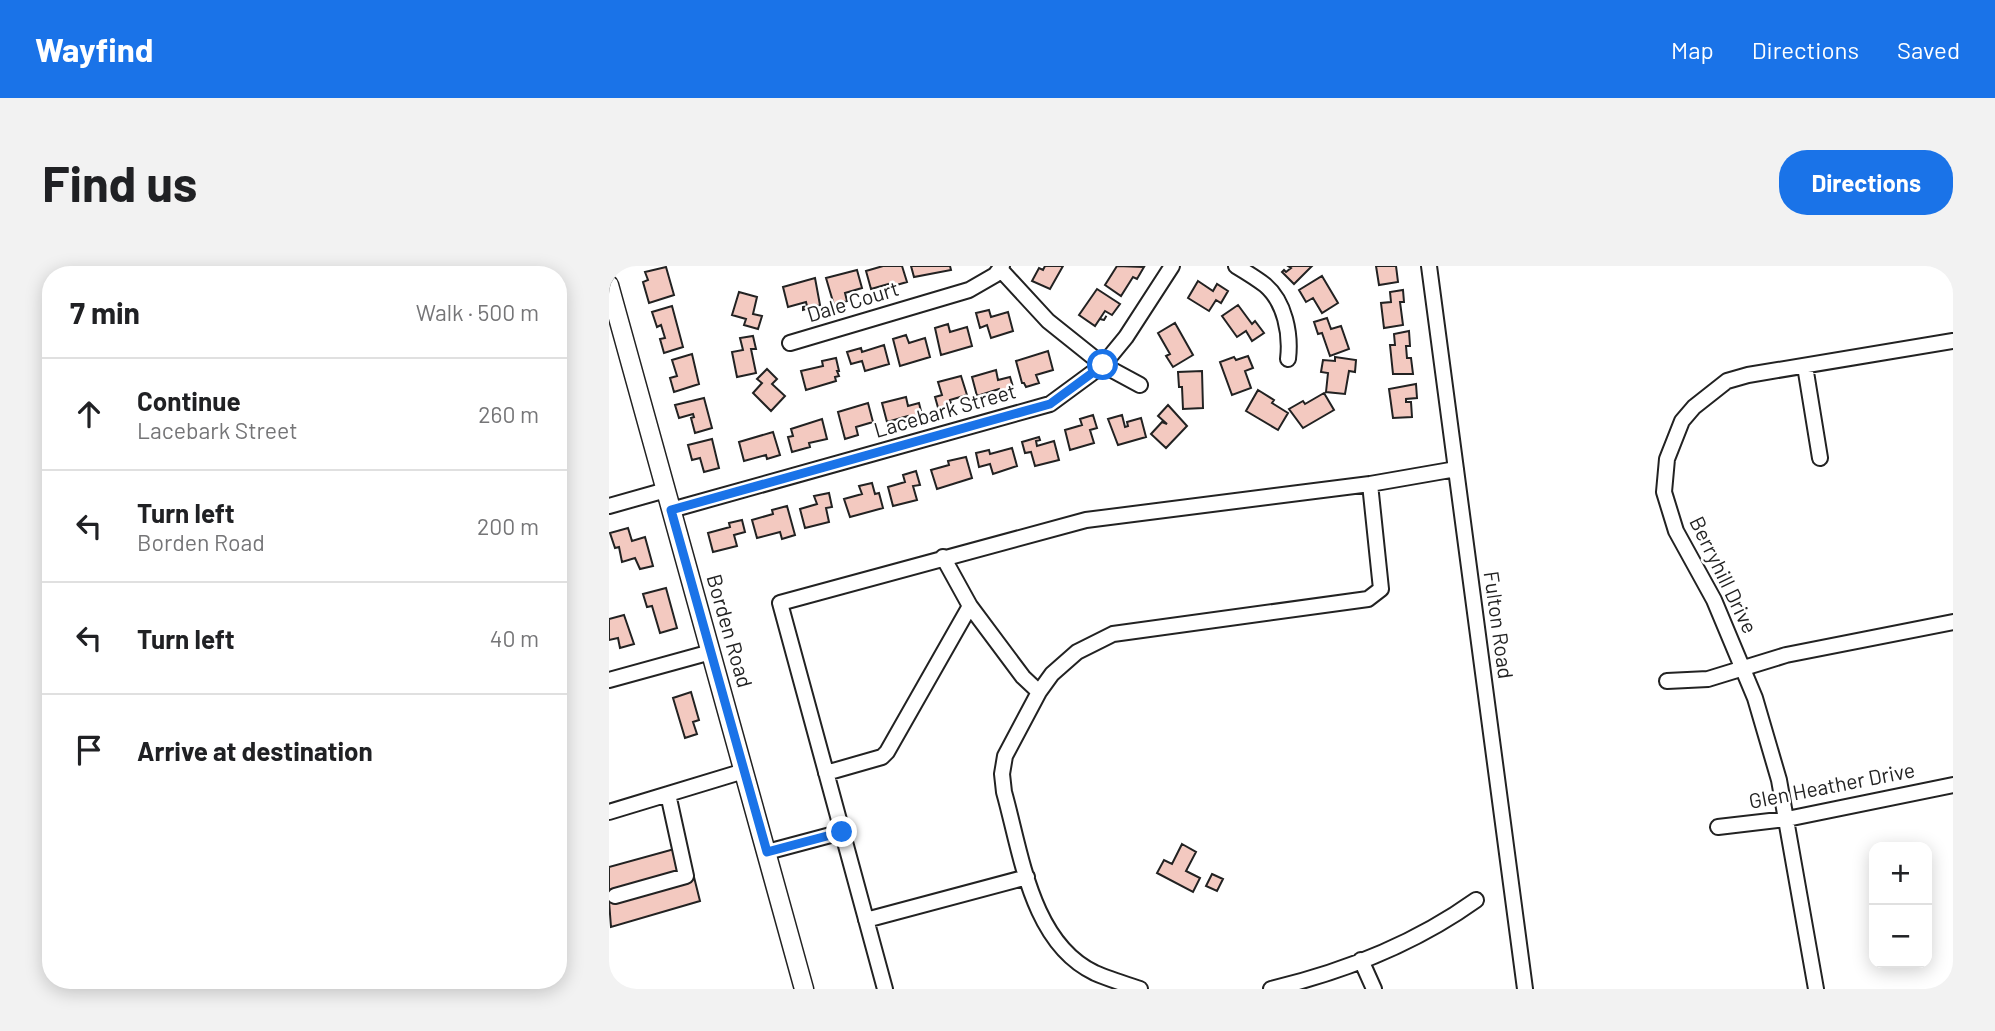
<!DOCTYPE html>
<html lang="en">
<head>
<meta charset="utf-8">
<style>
	:root { --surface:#fff; --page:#f2f2f2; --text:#202124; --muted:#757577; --line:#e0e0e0; --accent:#1a73e8 }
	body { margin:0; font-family:Barlow,sans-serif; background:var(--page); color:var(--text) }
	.controls { position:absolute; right:21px; bottom:21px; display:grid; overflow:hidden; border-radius:14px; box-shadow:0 4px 18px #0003 }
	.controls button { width:63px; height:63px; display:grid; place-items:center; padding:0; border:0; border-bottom:2px solid var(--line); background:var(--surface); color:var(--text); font:35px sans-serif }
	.stop { position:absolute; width:21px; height:21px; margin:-16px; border:5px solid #1a73e8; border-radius:50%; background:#fff }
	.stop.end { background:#1a73e8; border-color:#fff; box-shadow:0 2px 7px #0008 }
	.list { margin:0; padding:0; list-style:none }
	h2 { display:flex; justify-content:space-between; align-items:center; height:91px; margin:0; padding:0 28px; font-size:30px }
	h2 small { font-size:23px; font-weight:400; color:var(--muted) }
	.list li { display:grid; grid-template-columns:46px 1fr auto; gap:21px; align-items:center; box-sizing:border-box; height:112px; padding:0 28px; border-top:2px solid var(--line) }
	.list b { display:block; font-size:26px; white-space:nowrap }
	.list p { margin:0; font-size:23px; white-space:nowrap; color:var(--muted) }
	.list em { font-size:23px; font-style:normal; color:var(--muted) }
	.icon { flex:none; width:38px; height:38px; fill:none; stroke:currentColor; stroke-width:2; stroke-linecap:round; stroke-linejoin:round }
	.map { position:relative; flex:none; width:1344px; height:723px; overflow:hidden; border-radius:28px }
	header { display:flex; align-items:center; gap:42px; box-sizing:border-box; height:98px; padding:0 35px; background:var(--accent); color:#fff }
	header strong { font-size:33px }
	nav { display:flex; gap:38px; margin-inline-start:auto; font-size:24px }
	.intro { display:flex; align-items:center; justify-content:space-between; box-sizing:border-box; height:168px; padding:0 42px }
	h1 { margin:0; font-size:49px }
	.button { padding:18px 32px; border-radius:28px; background:var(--accent); color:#fff; font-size:24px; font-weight:700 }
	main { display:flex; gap:42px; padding:0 42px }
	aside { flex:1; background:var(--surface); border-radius:28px; box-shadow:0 4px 18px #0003 }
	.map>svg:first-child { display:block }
	.building { fill:#f3c9c0; stroke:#222; stroke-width:2 }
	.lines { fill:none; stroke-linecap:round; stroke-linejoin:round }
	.minor-casing { stroke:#222; stroke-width:18 }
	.major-casing { stroke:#222; stroke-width:21 }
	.minor { stroke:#fff; stroke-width:14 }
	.major { stroke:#fff; stroke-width:18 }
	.fence { stroke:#222; stroke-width:2; stroke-dasharray:9 3.5; stroke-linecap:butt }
	.route { stroke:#1a73e8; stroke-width:9 }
	.labels { text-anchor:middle; stroke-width:5; stroke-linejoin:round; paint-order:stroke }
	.street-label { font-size:21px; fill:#222; stroke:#fff }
</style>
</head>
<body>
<header>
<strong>Wayfind</strong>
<nav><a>Map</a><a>Directions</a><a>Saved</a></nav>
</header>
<div class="intro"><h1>Find us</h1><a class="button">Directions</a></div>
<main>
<aside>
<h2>7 min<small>Walk · 500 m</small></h2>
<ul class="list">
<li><svg class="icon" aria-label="ahead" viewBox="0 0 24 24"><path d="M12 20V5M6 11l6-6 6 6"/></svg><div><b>Continue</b><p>Lacebark Street</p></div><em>260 m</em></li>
<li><svg class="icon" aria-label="left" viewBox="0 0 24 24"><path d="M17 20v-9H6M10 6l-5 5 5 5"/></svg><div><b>Turn left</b><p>Borden Road</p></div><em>200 m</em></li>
<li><svg class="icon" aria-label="left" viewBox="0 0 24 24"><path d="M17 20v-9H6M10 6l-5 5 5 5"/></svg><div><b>Turn left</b></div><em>40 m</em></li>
<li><svg class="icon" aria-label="arrive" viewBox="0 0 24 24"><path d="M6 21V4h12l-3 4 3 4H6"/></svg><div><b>Arrive at destination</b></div></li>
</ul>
</aside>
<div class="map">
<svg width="1344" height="723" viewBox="0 0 1344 723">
	<rect width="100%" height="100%" fill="#fff"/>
	<path class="building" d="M274 0H293L298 16 284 20 283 17 262 23 257 5Z
		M302 0H341L342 4 305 11Z
		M436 0H454L441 23 423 15 430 2 434 4Z
		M508 0 535 1 528 13 524 11 512 30 496 19Z
		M679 0H703L685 18 673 6 675 4 677 6 682 2Z
		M767 0H787L789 16 770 19Z
		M57 1 65 29 40 37 34 16 39 14 36 6Z
		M248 4 253 22 236 27 238 35 225 39 217 12Z
		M713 10 729 37 713 47 704 32 697 36 690 24Z
		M206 12 211 39 194 44V41L198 40 197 36 179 41 174 21Z
		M589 15 604 25 608 18 619 25 612 37 607 34 600 45 579 32Z
		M488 23 511 38 503 49 496 45 486 60 470 49Z
		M794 24 795 36H791L794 59 775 62 772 37 782 36 781 26Z
		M130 26 148 31 144 48 153 50 149 63 135 59 137 53 123 49Z
		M629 39 643 58 646 55 655 67 643 75 637 65 628 71 613 50Z
		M63 40 74 81 55 87 51 73 56 72 52 59 48 61 43 46Z
		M380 44 382 51 399 46 404 65 382 72 378 59 371 62 367 47Z
		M718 52 722 63 732 60 740 83 721 90 713 67 709 68 705 56Z
		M566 57 584 89 564 101 557 90 561 88 549 67Z
		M339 58 341 66 358 61 363 80 332 89 326 62Z
		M800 65 801 80H797L798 92H802L804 108H784L781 79H786L785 68Z
		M297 69 300 77 316 72 321 91 291 100 284 73Z
		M144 70 147 83H142L147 107 128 111 123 86 134 84 131 72Z
		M275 79 280 98 256 105 253 95 242 98 238 86 252 82 253 86Z
		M439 85 444 104 427 109 430 117 417 121 415 117H413L407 95Z
		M83 88 90 118 65 126 61 112 68 110 63 94Z
		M639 90 644 102 636 105 642 122 623 129 611 96 625 91 627 94Z
		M726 91 747 94 746 106 740 105 736 128 717 126 719 107 712 106 714 94 726 95Z
		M227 92 230 105H228L230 110 226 111 227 115 197 124 192 105 214 100 213 95Z
		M158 103 168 113 163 118 176 130 162 145 144 127 153 117 148 113Z
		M387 104 389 114 401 111 405 124 392 128 390 123 368 130 363 111Z
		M593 105 594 142 574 143 573 121H570L569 106Z
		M352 110 358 129 341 134 343 142 330 145 326 131 333 129 329 116Z
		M807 118 808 132 797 133V136H802L803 151 784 152 780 123Z
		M649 124 665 134 663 137 679 147 669 164 637 145Z
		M715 127 725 144 694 162 680 143 694 135 696 138Z
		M297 131 299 140 310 137 313 149 300 153 299 150 278 156 273 137Z
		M95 132 103 162 86 167 82 152 85 151 84 148 70 152 66 139Z
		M259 137 264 156 247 161 249 169 236 173 229 146Z
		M559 139 578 160 557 182 542 168 553 156 558 158 549 150Z
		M484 149 488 162 481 164 485 177 461 184 456 164 473 159 471 153Z
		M513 149 516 161 519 160 518 156 532 152 537 171 509 179 499 153Z
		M213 153 218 173 200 177 201 181 183 186 179 171 184 170 182 163Z
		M164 166 171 189 158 193 157 189 135 195 130 176Z
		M430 171 431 174 427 175 428 180 445 175 450 194 426 200 422 186 416 187 413 176Z
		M103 173 110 202 95 206 91 192 83 194 79 179Z
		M403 182 408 200 384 208 381 198 370 201 367 187 380 184 381 188Z
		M357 191 363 212 328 223 322 204 340 199 339 195Z
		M307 205 311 219 304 220 308 234 284 240 279 221 296 216 294 209Z
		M263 217 266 228 270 227 274 242 241 251 235 233 253 228 250 220Z
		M220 227 223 241 217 242 220 256 196 262 191 243 208 238 205 230Z
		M178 240 186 269 173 273 171 266 148 272 143 254 164 248 163 244Z
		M133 254 136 266 125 269 128 280 104 286 99 267 121 261 120 257Z
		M19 262 23 275 36 271 44 300 31 303 26 292 13 296 10 281 6 282 1 267Z
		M57 322 68 362 51 367 43 340 38 341 34 328Z
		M15 349 25 378 11 382 9 372 0 374V353Z
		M82 426 90 454 84 456 88 468 76 472 64 432Z
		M573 578 587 586 577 605 591 612 584 626 548 607 555 594 563 598Z
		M69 582 74 606 0 627V601Z
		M603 608 614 613 608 625 597 620Z
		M85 611 91 635 2 661 0 635Z"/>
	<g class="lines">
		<defs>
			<path id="minor" d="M627 0C637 6 647 12 656 19 676 36 682 68 679 93
				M820 0 916 723
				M391 3 439 55 494 99 531 119
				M181 77 360 24 386 9 393 0
				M1196 100 1211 192
				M0 240 57 224
				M62 244 441 138 494 99 517 71 563 0
				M361 340 414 411 430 426
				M0 414 102 386
				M1058 415 1099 413 1177 389 1344 356
				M217 507 273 491 278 486 361 340 334 291
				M0 546 135 505
				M1109 561 1178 553 1344 519
				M158 586 233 566
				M6 630 77 610 59 528
				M257 654 418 611
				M752 694 765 723
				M276 723 171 337 477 254 761 218 847 203
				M531 723C516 718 500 713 486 707 422 677 412 586 395 526L393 508 396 490 430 426 443 408 468 386 504 368 759 333 772 323 761 218
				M662 723C733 706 807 677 867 634
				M1207 723 1170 514 1146 432 1105 334 1067 265 1055 226 1058 193 1073 155 1085 141 1118 115 1139 109 1344 75"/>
			<path id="major" d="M0 19 195 723"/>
		</defs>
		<use href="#minor" class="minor-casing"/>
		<use href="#major" class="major-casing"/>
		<use href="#minor" class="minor"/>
		<use href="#major" class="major"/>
		<path class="fence" d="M491 53 495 54 499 47"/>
	</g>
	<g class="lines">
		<path class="route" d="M233 566 158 586 62 244 441 138 494 99"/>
	</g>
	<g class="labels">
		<g class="street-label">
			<text transform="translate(244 36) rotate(-17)" y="7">Dale Court</text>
			<text transform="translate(336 145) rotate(-16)" y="7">Lacebark Street</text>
			<text transform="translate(1114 309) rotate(64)" y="7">Berryhill Drive</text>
			<text transform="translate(889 359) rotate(82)" y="7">Fulton Road</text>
			<text transform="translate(120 365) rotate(74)" y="7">Borden Road</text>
			<text transform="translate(1223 520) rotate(-11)" y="7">Glen Heather Drive</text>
		</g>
	</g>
</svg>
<div class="controls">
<button>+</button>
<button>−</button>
</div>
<div class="stop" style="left:494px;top:99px"></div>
<div class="stop end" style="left:233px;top:566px"></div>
</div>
</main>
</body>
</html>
